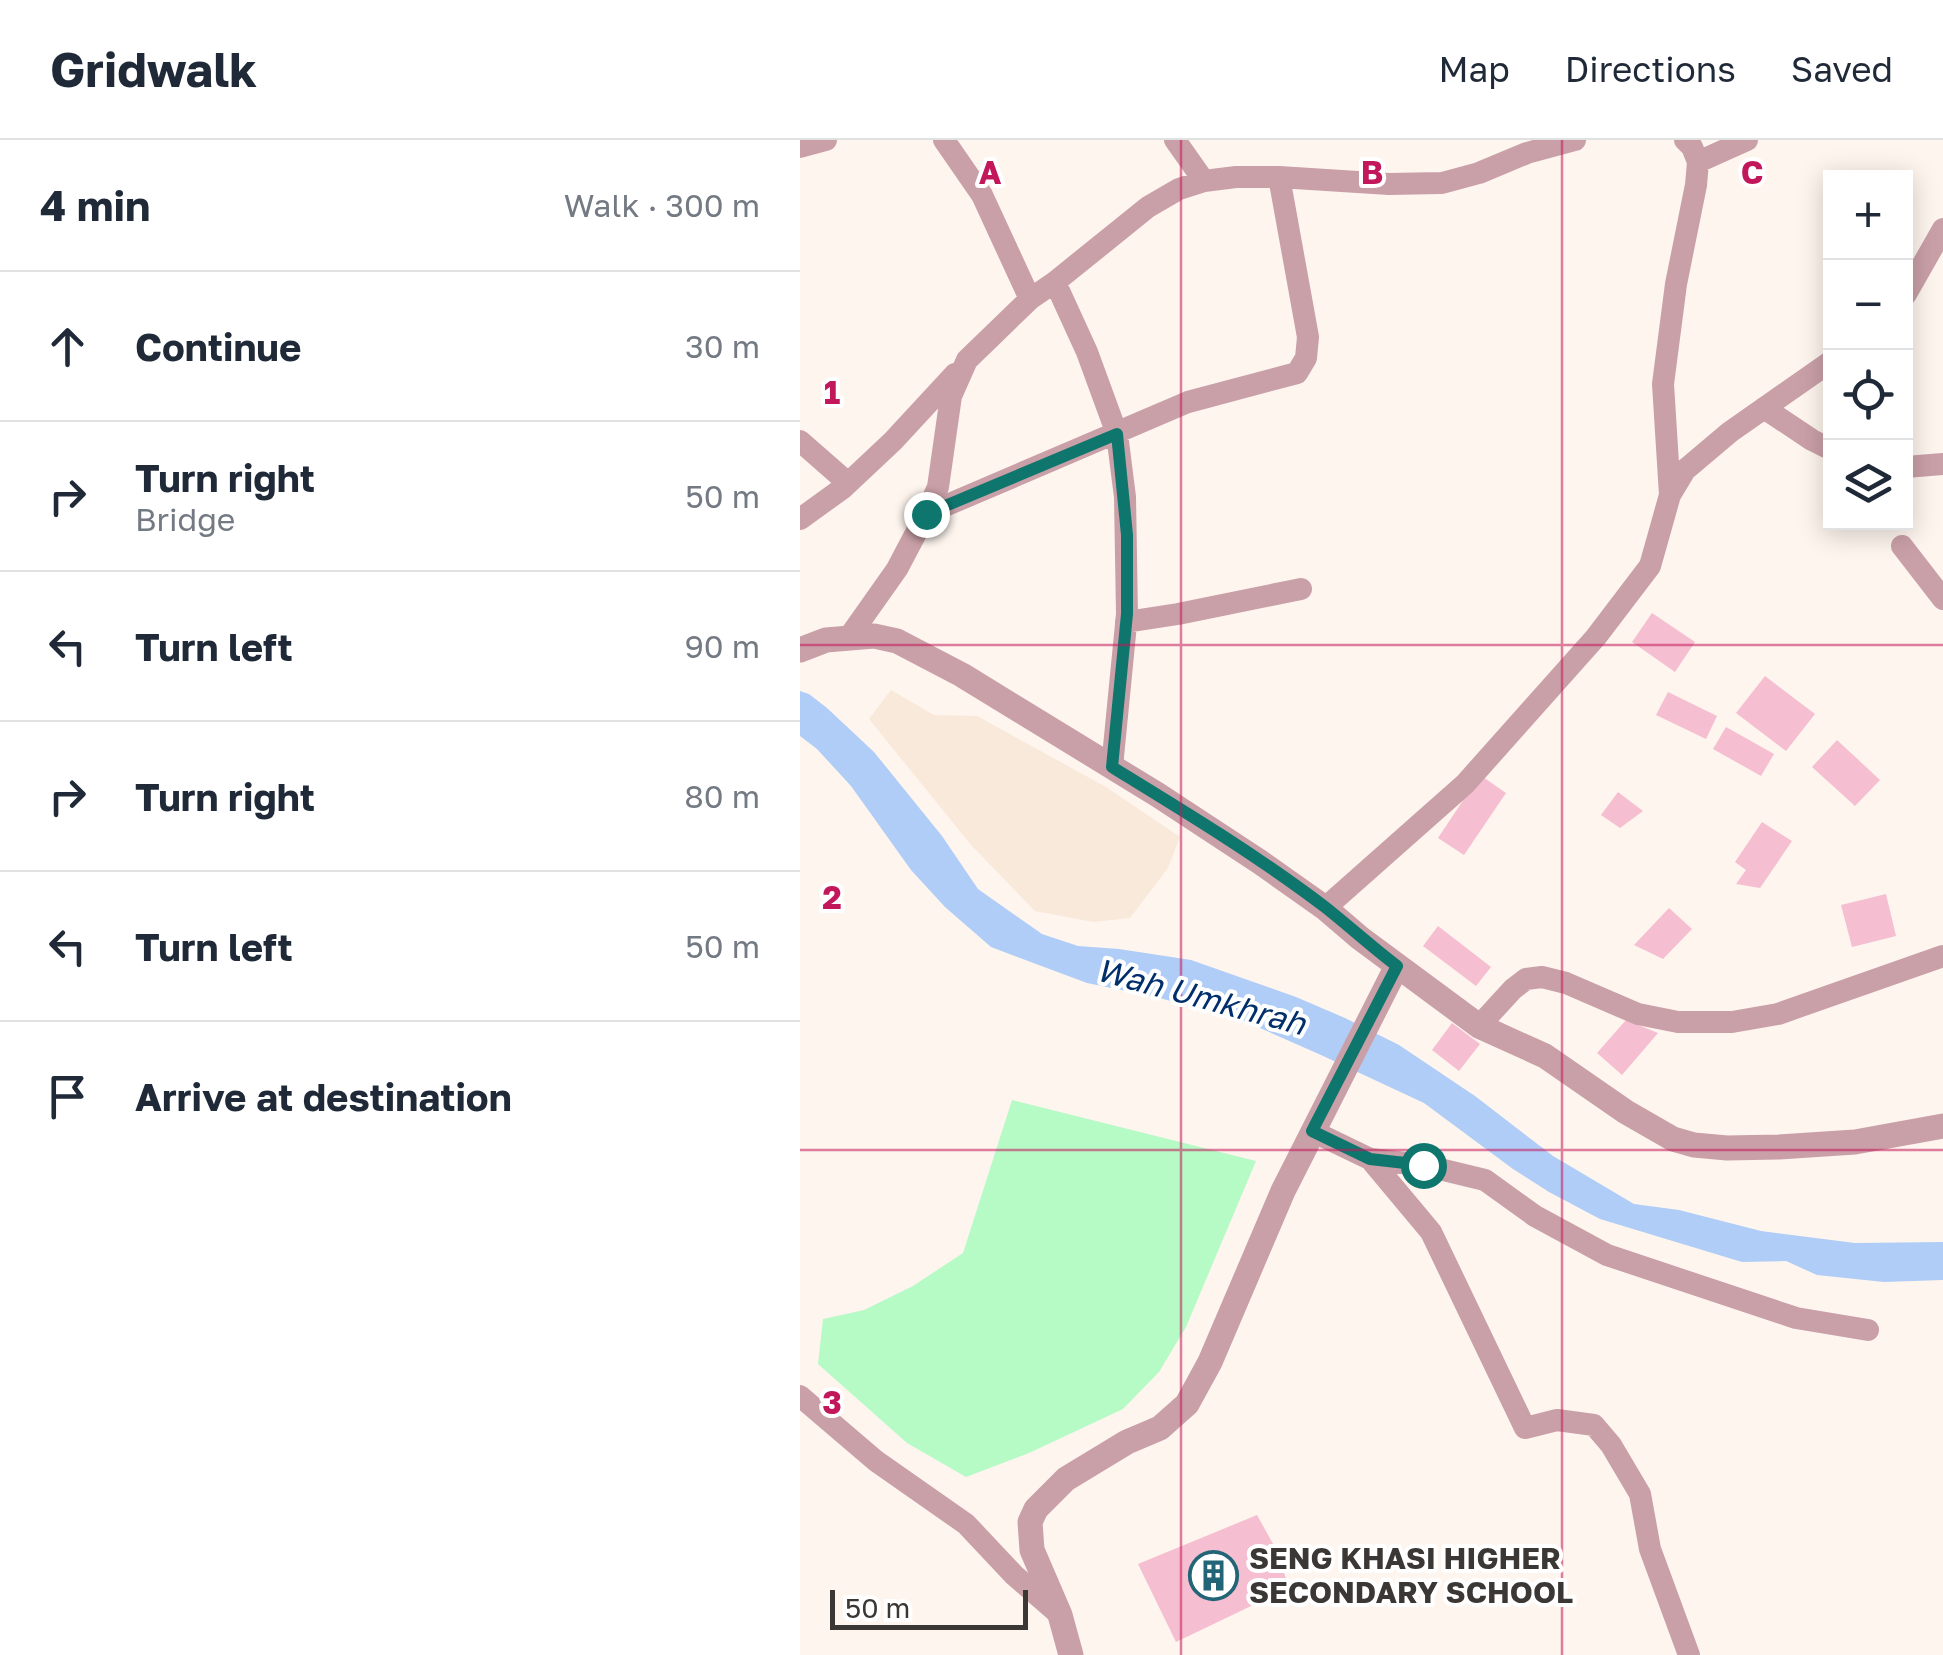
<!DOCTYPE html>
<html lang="en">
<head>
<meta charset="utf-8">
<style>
	:root { --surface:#fff; --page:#f2f2f3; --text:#1f2937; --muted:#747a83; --line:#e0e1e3 }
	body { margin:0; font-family:"Golos Text",sans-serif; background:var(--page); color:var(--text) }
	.controls { position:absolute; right:30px; top:30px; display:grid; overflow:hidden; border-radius:0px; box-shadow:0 5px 25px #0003 }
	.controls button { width:90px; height:90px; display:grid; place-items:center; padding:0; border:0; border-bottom:2px solid var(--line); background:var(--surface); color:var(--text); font:50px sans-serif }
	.scale { position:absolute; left:30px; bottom:25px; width:198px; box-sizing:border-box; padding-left:10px; border:5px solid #3b3734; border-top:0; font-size:28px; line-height:35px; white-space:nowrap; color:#3b3734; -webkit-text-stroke:8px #fff; paint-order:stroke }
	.stop { position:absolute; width:30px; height:30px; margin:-22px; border:8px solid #0f766e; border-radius:50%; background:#fff }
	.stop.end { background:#0f766e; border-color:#fff; box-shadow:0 2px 10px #0008 }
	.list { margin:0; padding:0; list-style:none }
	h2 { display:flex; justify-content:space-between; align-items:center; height:130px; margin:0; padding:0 40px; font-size:42px }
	h2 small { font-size:32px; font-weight:400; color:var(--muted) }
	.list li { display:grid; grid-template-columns:65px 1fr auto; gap:30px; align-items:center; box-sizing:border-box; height:150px; padding:0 40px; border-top:2px solid var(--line) }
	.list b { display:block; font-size:38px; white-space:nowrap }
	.list p { margin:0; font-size:32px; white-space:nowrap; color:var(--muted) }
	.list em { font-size:32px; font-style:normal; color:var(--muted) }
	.icon { flex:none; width:55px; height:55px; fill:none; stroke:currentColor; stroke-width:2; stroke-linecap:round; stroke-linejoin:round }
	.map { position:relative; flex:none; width:1143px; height:1515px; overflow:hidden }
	header { display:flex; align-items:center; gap:60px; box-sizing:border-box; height:140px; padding:0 50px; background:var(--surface); border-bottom:2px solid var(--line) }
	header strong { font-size:48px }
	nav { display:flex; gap:55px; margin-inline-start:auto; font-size:35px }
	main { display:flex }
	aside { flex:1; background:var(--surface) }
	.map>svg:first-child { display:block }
	.built { fill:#f9e9da }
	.green { fill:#b6fac6 }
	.water { fill:#afcdf7 }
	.building { fill:#f6bed1 }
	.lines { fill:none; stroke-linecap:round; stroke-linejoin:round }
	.minor { stroke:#caa0a8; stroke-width:22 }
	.tertiary { stroke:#caa0a8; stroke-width:25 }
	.route { stroke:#0f766e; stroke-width:12 }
	.grid { fill:none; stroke:#c2185b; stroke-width:2.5; stroke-opacity:0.55 }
	.labels { text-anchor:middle; stroke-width:8; stroke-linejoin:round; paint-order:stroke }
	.poi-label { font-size:30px; font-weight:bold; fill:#3b3734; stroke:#fff; text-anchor:start }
	.water-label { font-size:32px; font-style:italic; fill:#002f6b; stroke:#fff }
	.grid-label { font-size:32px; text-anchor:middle; font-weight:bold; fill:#c2185b; stroke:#fff; stroke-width:8; stroke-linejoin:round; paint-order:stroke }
</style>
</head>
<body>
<header>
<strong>Gridwalk</strong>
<nav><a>Map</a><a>Directions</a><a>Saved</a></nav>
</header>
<main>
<aside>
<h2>4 min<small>Walk · 300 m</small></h2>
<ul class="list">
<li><svg class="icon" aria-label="ahead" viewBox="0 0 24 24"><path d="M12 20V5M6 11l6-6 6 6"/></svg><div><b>Continue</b></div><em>30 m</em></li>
<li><svg class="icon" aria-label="right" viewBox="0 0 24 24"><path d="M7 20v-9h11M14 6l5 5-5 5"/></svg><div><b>Turn right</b><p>Bridge</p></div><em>50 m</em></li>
<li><svg class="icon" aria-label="left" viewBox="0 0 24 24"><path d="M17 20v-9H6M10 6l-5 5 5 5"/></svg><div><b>Turn left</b></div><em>90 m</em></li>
<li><svg class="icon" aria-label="right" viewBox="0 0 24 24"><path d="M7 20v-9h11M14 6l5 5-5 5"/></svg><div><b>Turn right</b></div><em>80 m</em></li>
<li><svg class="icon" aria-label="left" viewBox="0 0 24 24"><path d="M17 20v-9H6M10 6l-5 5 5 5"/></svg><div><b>Turn left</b></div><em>50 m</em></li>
<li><svg class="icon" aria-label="arrive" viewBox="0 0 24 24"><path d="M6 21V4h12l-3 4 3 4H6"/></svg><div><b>Arrive at destination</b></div></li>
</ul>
</aside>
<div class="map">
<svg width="1143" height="1515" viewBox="0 0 1143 1515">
	<rect width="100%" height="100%" fill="#fef5ee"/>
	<path class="built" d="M91 550 134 575 177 576 306 647 380 697 368 728 330 778 293 782 235 771 171 705 69 579Z"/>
	<path class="green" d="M212 960 456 1021 386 1187 359 1232 323 1269 229 1313 166 1337 107 1303 18 1224 23 1179 64 1170 113 1146 163 1113Z"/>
	<path class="water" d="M0 551 9 554 27 568 74 612 142 696 178 749 242 794 278 806 319 809 391 820 496 857 545 878 599 905 675 956 753 1016 834 1064 879 1070 961 1091 1055 1103 1143 1102V1140L1084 1142 1017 1135 986 1121 942 1122 800 1079 749 1052 713 1029 624 963 521 915 444 881 356 857 287 843 191 807 145 767 111 730 51 646 17 609 0 596Z"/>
	<path class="building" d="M852 473 895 502 875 532 832 502Z
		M965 536 1015 574 986 611 936 573Z
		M868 552 917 576 906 599 856 575Z
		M926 587 974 614 961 636 913 609Z
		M1037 600 1080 640 1055 666 1012 627Z
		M680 635 706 653 664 715 638 698Z
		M818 652 843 671 820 688 801 675Z
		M962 682 992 701 960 748 936 744 946 730 935 722Z
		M1086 754 1096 796 1052 807 1041 765Z
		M869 768 892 789 863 819 834 805Z
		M638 786 691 827 676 846 623 806Z
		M826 880 858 893 822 935 797 913Z
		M652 883 680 904 659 931 632 910Z
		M457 1375 477 1411 489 1448 376 1502 338 1424Z"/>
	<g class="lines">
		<path class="minor" d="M144 0 182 55 230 159
			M375 0 404 41
			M0 7 26 0
			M898 22 947 0
			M255 142 287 212 317 294 325 357 327 474 312 627
			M1106 154 1143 89
			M964 268 1012 300 1030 309
			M0 301 48 343
			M1106 327 1143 324
			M870 355 863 244 876 144 896 45 898 22 892 7 885 0
			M126 374 388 262 497 233 506 218 508 197 479 37
			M0 379 43 348 93 301 155 234
			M1102 406 1143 459
			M326 482 378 474 501 449
			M49 497 97 429 126 374 138 347 151 256 167 220 230 159 255 142 348 67 379 49 404 41 436 37H479L589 44 642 43 679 33 727 13 775 0
			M525 768 665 644 796 497 850 426 870 355 885 330 930 292 1030 222
			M679 886 713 849 726 839 742 837 766 843 838 874 878 882H932L978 874 1143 816
			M512 991 570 1019 631 1092 725 1288 757 1280 794 1285 811 1305 840 1354 850 1409 889 1515
			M570 1019 623 1025 685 1040 735 1076 807 1115 996 1178 1068 1190
			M0 1256 76 1321 166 1384 214 1435 260 1475"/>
		<path class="tertiary" d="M0 510 26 500 74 496 97 501 162 535 358 655 460 722 525 768 560 798 679 886 745 916 826 972 873 999 894 1005 927 1008 979 1007 1055 1002 1143 986
			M271 1515 260 1475 232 1410 230 1382 236 1369 266 1339 327 1302 360 1288 387 1264 410 1222 483 1051 597 826"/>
	</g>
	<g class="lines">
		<path class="route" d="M126 374 317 294 327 395V474L312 627C384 671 458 716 525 767 549 786 572 807 597 826L512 991 570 1019 623 1025"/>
	</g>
	<path class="grid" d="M381 0V1515M762 0V1515M0 505H1143M0 1010H1143"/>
	<defs>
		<symbol id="building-ring" viewBox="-11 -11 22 22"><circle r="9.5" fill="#fff" stroke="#226577" stroke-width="1.5"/><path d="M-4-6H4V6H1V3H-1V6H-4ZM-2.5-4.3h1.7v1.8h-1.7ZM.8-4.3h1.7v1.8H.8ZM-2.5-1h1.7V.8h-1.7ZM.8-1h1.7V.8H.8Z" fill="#226577"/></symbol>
	</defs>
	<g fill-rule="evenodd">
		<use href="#building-ring" x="386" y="1408" width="55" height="55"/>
	</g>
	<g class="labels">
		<g class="poi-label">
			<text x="449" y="1429">SENG KHASI HIGHER<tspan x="449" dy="34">SECONDARY SCHOOL</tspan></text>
		</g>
		<g class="water-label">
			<text transform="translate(401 857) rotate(15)" y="11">Wah Umkhrah</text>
		</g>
	</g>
	<g class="grid-label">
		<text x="190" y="44">A</text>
		<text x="572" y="44">B</text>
		<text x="952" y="44">C</text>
		<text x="32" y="264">1</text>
		<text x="32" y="769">2</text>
		<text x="32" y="1274">3</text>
	</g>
</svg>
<div class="controls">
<button>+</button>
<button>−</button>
<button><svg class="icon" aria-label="locate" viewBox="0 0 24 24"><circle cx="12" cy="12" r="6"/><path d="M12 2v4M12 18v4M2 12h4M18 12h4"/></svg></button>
<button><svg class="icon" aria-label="layers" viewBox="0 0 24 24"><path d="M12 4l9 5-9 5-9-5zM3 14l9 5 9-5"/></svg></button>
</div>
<div class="scale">50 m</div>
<div class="stop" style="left:623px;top:1025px"></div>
<div class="stop end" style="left:126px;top:374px"></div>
</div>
</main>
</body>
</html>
